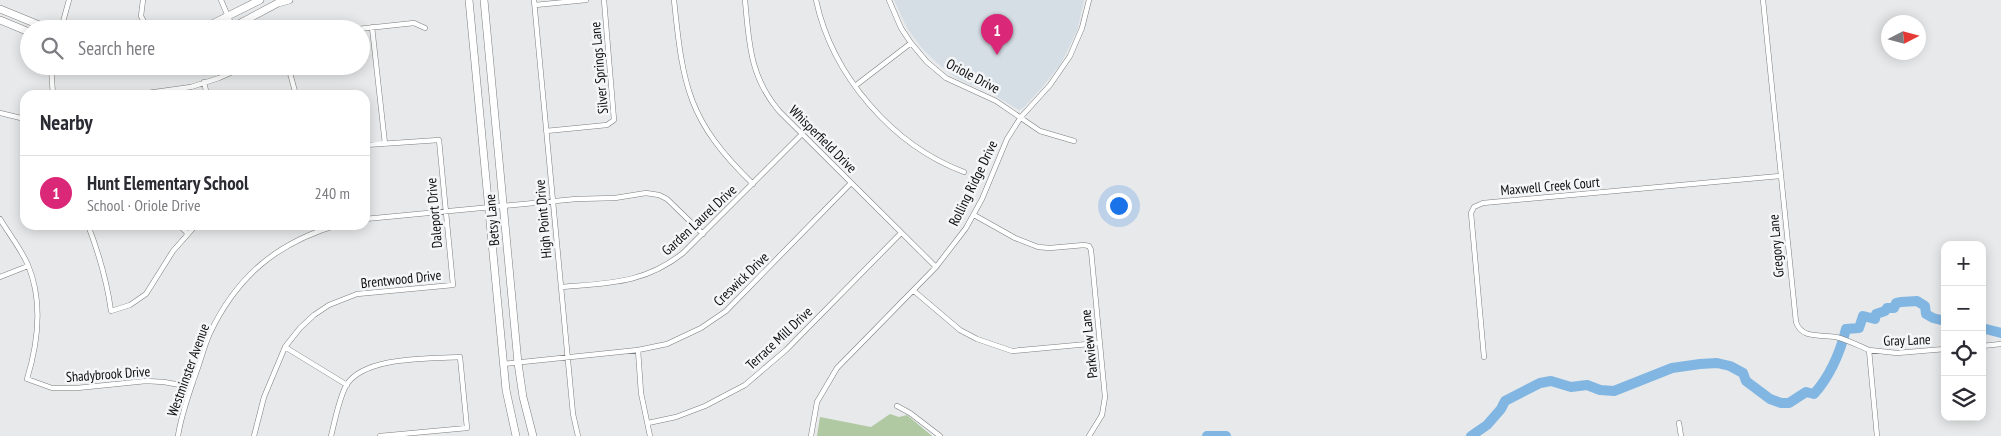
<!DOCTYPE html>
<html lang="en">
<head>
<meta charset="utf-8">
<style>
	:root { --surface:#fff; --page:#f2f2f3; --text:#2b2b33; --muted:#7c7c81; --line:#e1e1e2; --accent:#db2777 }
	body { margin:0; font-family:"PT Sans Narrow",sans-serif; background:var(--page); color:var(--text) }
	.controls { position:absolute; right:15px; bottom:15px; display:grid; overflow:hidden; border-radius:10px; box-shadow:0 2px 12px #0003 }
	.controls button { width:45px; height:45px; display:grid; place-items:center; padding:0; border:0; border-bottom:1px solid var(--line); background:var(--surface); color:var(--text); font:25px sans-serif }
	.compass { position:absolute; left:1881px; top:15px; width:45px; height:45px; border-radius:50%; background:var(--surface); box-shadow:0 2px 12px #0003; rotate:84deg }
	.you { position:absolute; left:1118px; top:205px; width:18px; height:18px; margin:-12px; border:4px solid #fff; border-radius:50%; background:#1a73e8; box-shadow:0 0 0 8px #1a73e833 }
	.badge { display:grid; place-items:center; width:32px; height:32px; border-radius:50%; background:var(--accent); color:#fff; font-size:16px; font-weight:700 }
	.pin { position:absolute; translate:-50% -41px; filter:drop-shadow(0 1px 2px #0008) }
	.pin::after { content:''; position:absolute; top:26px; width:18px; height:15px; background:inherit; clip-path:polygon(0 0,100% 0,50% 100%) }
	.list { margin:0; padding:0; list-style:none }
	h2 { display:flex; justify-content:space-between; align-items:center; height:65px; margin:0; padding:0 20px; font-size:21px }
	h2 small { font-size:16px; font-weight:400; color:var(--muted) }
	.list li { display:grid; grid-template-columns:32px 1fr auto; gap:15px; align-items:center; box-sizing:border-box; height:75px; padding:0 20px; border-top:1px solid var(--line) }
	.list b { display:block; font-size:19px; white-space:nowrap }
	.list p { margin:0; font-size:16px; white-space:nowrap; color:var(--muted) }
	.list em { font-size:16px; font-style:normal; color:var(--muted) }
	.icon { flex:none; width:28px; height:28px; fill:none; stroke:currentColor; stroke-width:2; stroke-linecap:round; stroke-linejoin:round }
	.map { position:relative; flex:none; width:2001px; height:436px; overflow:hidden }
	.search { position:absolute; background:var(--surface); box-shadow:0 2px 12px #0003; left:20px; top:20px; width:350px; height:55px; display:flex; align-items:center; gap:12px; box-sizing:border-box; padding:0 18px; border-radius:28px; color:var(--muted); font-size:19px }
	.panel { position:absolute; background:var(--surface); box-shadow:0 2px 12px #0003; left:20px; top:90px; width:350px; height:140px; border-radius:15px }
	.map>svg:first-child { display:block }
	.built { fill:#d6dee5 }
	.green { fill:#b1c9a2 }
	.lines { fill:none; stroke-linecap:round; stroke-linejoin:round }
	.river { stroke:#81b6e3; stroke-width:10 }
	.street-casing { stroke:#7c7e7f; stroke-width:5.5 }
	.secondary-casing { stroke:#7c7e7f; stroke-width:8 }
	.street { stroke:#fff; stroke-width:4.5 }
	.secondary { stroke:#fff; stroke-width:7 }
	.labels { text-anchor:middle; stroke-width:5; stroke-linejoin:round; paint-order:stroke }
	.street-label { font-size:14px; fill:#0c0d0d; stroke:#f4f6f8 }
</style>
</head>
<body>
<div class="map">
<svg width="2001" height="436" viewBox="0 0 2001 436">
	<rect width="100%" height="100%" fill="#e7e9ea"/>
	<path class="built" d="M894 0H1084L1077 31 1060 65 1039 91 1023 108 1019 110 994 95 956 78 937 63 921 47 907 28Z"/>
	<path class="green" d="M890 414 899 417 907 415 932 436H817L820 417 871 427Z"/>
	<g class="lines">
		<path class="river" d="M1982 328 2001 333
			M1207 436H1226
			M1471 436 1487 425 1501 409 1505 401 1540 383 1551 381 1571 387 1587 385 1600 390 1614 391 1672 368 1700 364 1717 363 1730 366 1743 373 1746 381 1770 399 1781 403H1789L1806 392 1814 394C1830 376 1840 353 1846 329L1859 328 1863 316 1875 319 1876 314 1885 311 1887 308H1894L1896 303C1904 301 1910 302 1917 301L1925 306 1926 314 1933 318 1945 321"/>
		<defs>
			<path id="street" d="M143 0 141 16 145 24
				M221 0 233 28
				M534 0 573 414 578 436
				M674 0C683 87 688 121 753 184
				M745 0C749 43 750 77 779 111L936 267
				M816 0C832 75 892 145 964 172
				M889 0 901 28 911 43 927 62 946 78 996 101 1040 131 1074 141
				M1763 0 1796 322C1802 340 1822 334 1836 337 1848 340 1859 346 1869 350L1877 436
				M535 5 586 0
				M372 27 385 144
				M61 29 69 0
				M358 29 414 23 425 28
				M51 66 53 95
				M288 66 296 95
				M204 82 207 95
				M855 86 911 43
				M133 95 191 87 219 78 246 66
				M0 113 25 119
				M546 131 607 125 614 120 604 0
				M974 215 1015 238 1038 247 1050 248 1084 245 1089 246 1091 250 1105 397 1102 415 1089 436
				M0 219C9 234 21 249 28 265 43 301 38 343 27 379L52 388H77L146 381 164 382 191 387
				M365 219 576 199 615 198 646 193 659 195 667 199 703 234
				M88 225C99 254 107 281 111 311L130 305 146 294 173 251 196 225
				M179 225 188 234
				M0 277 28 266
				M561 287C608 283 644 284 683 253L802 134
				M914 291 960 330 977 339 1012 351 1099 343
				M1982 346 2001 344
				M285 347 347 385
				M638 350 641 393 650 436
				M1869 350 1897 353 1945 349
				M1484 357 1471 213 1474 207 1483 203 1780 176
				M503 364 638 350 667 344 701 328 726 311 851 183
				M897 406 910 413 940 436
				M648 423 676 417 705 406 745 385 786 350 901 233
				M1679 423 1681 436
				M178 436C181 415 189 394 196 373 201 360 204 346 210 333 237 276 277 243 337 225
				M254 436 264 397 285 347 300 328 314 315 329 305 357 294 453 285 439 140 365 145
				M331 436C335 421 339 397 347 384 366 356 429 359 460 357L467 428 380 436
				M811 436 817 402 837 368 936 267 966 228 982 199 1007 139 1021 117 1050 85 1070 56 1082 28 1089 0"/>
			<path id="secondary" d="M469 0 506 390 516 436
				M484 0 518 363 523 397 533 436
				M0 9 49 29
				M0 20 29 32
				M202 29 260 0
				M229 29 278 3 289 0"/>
		</defs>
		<use href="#street" class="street-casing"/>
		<use href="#secondary" class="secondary-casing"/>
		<use href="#street" class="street"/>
		<use href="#secondary" class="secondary"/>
	</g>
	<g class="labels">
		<g class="street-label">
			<text transform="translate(599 68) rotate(-95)" y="5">Silver Springs Lane</text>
			<text transform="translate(973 76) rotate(28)" y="5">Oriole Drive</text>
			<text transform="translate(823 139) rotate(45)" y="5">Whisperfield Drive</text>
			<text transform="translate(973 183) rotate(-64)" y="5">Rolling Ridge Drive</text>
			<text transform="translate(1550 186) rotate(-5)" y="5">Maxwell Creek Court</text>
			<text transform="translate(434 213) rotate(-95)" y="5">Daleport Drive</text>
			<text transform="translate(543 219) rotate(-95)" y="5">High Point Drive</text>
			<text transform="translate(492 220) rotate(-95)" y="5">Betsy Lane</text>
			<text transform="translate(699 220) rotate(-43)" y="5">Garden Laurel Drive</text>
			<text transform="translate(1776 246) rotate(-95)" y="5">Gregory Lane</text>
			<text transform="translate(401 279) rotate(-6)" y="5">Brentwood Drive</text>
			<text transform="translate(741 279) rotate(-44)" y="5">Creswick Drive</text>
			<text transform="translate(779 338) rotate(-43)" y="5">Terrace Mill Drive</text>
			<text transform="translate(1907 340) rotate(-2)" y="5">Gray Lane</text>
			<text transform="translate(1089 344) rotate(-96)" y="5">Parkview Lane</text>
			<text transform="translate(188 370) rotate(-70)" y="5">Westminster Avenue</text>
			<text transform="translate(108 374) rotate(-4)" y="5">Shadybrook Drive</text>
		</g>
	</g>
</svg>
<div class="controls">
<button>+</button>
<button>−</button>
<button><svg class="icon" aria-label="locate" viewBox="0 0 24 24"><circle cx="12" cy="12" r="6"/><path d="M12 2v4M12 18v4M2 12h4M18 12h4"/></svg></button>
<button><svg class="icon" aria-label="layers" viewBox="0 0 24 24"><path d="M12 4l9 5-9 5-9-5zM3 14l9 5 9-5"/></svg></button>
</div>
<svg class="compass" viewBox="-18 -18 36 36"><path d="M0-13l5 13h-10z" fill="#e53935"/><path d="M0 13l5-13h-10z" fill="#7c7c81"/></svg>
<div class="you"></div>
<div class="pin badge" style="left:997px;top:55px">1</div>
<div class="search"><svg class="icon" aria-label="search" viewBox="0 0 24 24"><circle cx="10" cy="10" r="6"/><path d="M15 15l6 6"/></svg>Search here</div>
<section class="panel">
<h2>Nearby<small></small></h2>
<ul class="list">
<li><span class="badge">1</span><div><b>Hunt Elementary School</b><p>School · Oriole Drive</p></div><em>240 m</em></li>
</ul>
</section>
</div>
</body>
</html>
